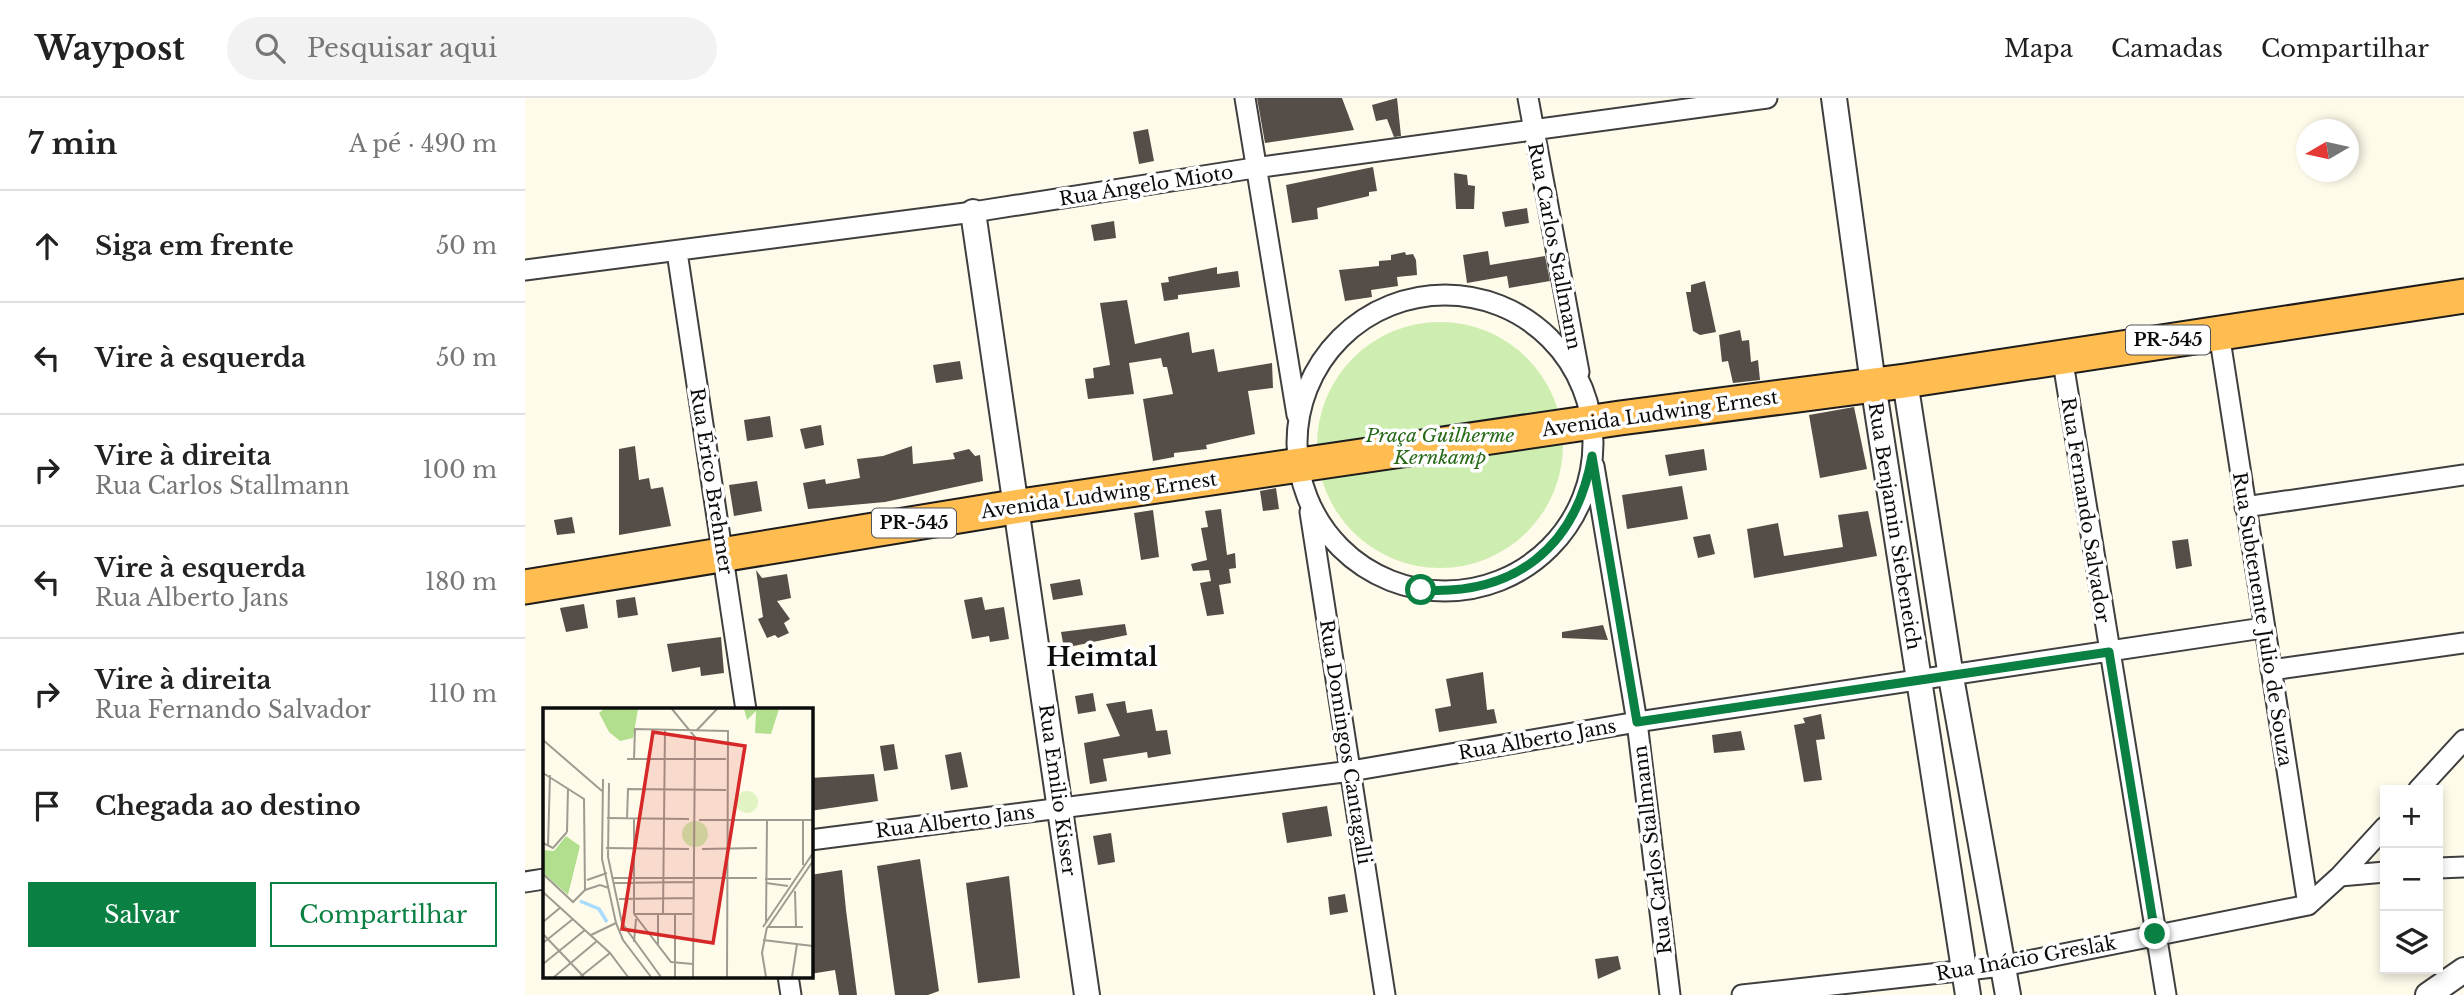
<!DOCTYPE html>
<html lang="pt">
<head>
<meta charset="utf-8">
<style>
	:root { --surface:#fff; --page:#f2f2f2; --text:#222; --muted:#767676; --line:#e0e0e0; --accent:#0b8043 }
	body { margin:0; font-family:"Libre Baskerville",serif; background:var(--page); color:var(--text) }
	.controls { position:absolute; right:21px; bottom:21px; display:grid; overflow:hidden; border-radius:0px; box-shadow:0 4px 10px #0003 }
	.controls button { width:63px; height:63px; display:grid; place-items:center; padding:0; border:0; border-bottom:2px solid var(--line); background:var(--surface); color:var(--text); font:35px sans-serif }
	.compass { position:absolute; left:1771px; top:21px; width:63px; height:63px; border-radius:50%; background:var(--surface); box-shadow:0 4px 10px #0003; rotate:261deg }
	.stop { position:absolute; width:21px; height:21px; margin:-16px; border:5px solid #0b8043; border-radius:50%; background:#fff }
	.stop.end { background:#0b8043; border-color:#fff; box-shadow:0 2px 7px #0008 }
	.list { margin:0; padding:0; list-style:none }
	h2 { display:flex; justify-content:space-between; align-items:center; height:91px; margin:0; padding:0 28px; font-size:30px }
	h2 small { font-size:23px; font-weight:400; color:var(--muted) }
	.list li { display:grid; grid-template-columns:46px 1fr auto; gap:21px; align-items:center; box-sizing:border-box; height:112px; padding:0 28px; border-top:2px solid var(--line) }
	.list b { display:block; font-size:26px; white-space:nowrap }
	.list p { margin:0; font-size:23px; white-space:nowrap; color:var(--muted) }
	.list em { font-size:23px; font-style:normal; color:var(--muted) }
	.actions { display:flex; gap:14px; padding:21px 28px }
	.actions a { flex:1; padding:16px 0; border:2px solid var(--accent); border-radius:0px; text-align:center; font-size:24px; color:var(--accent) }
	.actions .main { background:var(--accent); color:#fff }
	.icon { flex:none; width:38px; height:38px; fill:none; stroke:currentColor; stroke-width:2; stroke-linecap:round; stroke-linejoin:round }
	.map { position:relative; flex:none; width:1939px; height:897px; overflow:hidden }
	header { display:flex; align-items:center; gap:42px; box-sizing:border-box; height:98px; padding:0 35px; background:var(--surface); border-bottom:2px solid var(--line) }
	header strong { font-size:33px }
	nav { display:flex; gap:38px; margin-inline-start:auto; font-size:24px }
	.search { width:490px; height:63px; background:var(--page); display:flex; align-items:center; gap:18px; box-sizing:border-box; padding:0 24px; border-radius:38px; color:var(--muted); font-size:26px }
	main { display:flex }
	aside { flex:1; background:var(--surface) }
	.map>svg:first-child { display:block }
	.green { fill:#ceedb0 }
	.building { fill:#554d47 }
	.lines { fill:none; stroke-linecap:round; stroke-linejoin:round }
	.minor-casing { stroke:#3f3f3f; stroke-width:23 }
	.tertiary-casing { stroke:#3f3f3f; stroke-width:28 }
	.trunk-casing { stroke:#1d1d1d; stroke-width:37 }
	.minor { stroke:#fff; stroke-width:19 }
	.tertiary { stroke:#fff; stroke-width:24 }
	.trunk { stroke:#ffbc51; stroke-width:33 }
	.route { stroke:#0b8043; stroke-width:9 }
	.labels { text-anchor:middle; stroke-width:7; stroke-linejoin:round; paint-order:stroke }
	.shield { fill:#fff; stroke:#555; stroke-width:2 }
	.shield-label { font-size:18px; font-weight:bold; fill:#0c0c0c }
	.street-label { font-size:19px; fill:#0c0c0c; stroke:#fff }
	.park-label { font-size:19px; font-style:italic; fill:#266916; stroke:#fff }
	.district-label { font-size:26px; font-weight:bold; fill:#0c0c0c; stroke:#fff }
	.inset-river { fill:none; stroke:#a9dbfc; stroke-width:3.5 }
	.inset-road { fill:none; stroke:#9e9b91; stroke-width:2 }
	.view { fill:#d62828; fill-opacity:0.15; stroke:#d62828; stroke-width:3.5 }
	.inset-edge { fill:none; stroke:#0c0c0c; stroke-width:3.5 }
</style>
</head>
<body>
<header>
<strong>Waypost</strong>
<div class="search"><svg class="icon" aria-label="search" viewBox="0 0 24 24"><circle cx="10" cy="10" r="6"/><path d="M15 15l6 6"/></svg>Pesquisar aqui</div>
<nav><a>Mapa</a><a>Camadas</a><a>Compartilhar</a></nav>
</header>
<main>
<aside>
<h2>7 min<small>A pé · 490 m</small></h2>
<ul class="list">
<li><svg class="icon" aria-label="ahead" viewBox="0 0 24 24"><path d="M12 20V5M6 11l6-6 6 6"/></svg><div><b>Siga em frente</b></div><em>50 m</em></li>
<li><svg class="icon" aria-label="left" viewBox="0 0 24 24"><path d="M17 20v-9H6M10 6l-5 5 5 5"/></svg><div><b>Vire à esquerda</b></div><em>50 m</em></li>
<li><svg class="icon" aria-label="right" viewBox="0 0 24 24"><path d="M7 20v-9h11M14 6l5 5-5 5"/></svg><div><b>Vire à direita</b><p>Rua Carlos Stallmann</p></div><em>100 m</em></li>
<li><svg class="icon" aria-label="left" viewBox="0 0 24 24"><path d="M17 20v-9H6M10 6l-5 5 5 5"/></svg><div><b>Vire à esquerda</b><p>Rua Alberto Jans</p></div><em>180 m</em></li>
<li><svg class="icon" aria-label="right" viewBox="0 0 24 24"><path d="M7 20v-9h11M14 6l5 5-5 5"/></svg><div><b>Vire à direita</b><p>Rua Fernando Salvador</p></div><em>110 m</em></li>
<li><svg class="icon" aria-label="arrive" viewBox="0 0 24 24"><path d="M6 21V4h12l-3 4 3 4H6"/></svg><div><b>Chegada ao destino</b></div></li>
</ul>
<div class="actions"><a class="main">Salvar</a><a>Compartilhar</a></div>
</aside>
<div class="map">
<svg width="1939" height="897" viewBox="0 0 1939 897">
	<rect width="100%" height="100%" fill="#fffbea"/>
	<path class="green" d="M792 347a123 123 0 1 1 246 0a123 123 0 1 1-246 0Z"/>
	<path class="building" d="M732 0H817L829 32 740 45Z
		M872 0 876 38 869 39 862 21 851 23 847 7Z
		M623 31 629 63 614 66 608 34Z
		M848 69 852 93 844 94V98L792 110 793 121 767 125 761 87Z
		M929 75 942 77 943 87 950 88 949 111H931Z
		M1002 110 1004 125 980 129 977 114Z
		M589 123 591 140 569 143 566 127Z
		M963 153 965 167 1020 158 1025 183 984 190 982 178 942 185 938 157Z
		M880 154 881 157 888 156 891 162 892 177 872 179 873 188 846 192 847 199 820 203 814 172 854 168V163L866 162V157Z
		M692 169V176L713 173 715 189 653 197V201L639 203 636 185 644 184 643 179Z
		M1180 183 1191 234 1175 237 1168 233 1161 194H1166V187Z
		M602 202 610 246 664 234 667 255 689 251 693 274 747 265 748 290 723 293 730 336 681 347 682 351 649 355V359L628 363 618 301 648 296 642 269H638L636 260 604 265 609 296 563 301 560 281 569 280 568 270 585 267 575 205Z
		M1215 232 1217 243 1224 242 1226 264 1233 262 1235 282 1208 285 1203 263 1197 264 1194 237Z
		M435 263 438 281 411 285 408 267Z
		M1329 309 1342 371 1295 380 1284 317Z
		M245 318 248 339 222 343 219 322Z
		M296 327 299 347 280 351 275 331Z
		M110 348 114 382 124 380 126 391 138 389 146 428 94 437V351Z
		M387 348 388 366 430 361 428 355 444 351 450 358 455 357 458 383 360 404 283 411 278 385 300 381 301 386 335 380 332 361 358 358Z
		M1179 351 1182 372 1144 378 1140 357Z
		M232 383 237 413 209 418 204 387Z
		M1157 388 1163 421 1102 431 1097 397Z
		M751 390 754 411 738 413 735 393Z
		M696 411 702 457 710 455 711 470 704 471 706 485 694 487 699 516 682 518 675 485 686 483 684 472 668 473 666 466 682 462 676 430 683 429 680 413Z
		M628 412 634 459 616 462 609 415Z
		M1343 413 1352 458 1229 480 1222 431 1253 425 1259 458 1318 449 1313 417Z
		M47 419 50 435 32 437 29 422Z
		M1185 436 1190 456 1173 460 1168 439Z
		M1663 441 1667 468 1651 471 1647 443Z
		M231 472 237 480 262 476 266 500 252 503 265 521 259 525 264 535 253 540 250 537 242 540 233 521 238 519Z
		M555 481 558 497 528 502 525 486Z
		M110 499 113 517 93 520 91 502Z
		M457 499 460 512 479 509 484 541 465 544 464 538 447 541 439 502Z
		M59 506 63 530 41 534 35 510Z
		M600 526 602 537 539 550 536 534Z
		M1078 527 1083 542 1037 540V534Z
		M196 539 199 575 176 578 175 569 147 574 142 546Z
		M958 574 962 612 969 611 972 625 914 634 910 611 926 608 921 581Z
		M568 595 571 613 553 616 550 598Z
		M600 603 602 615 627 611 631 633 642 632 646 656 623 660 622 654 578 661 582 683 565 686 559 645 595 638 581 606Z
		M1296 616 1300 641 1291 642 1297 682 1279 684 1269 627 1280 625 1278 620Z
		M1216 633 1220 652 1189 655 1187 637Z
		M369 646 373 671 359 673 355 648Z
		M436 654 443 689 426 692 420 657Z
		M349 676 353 703 285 713V680Z
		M802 708 807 738 762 745 757 715Z
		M586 735 590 764 573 767 568 738Z
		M395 761 414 893 403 897H370L352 768Z
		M317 772 321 812 332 897H314L310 872 285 876V777Z
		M484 778 495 880 453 885 441 785Z
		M820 796 823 814 805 817 803 799Z
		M1093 858 1096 871 1073 881 1070 861Z"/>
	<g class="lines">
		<defs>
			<path id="minor" d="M720 0 772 317
				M1003 0 1054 274
				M152 154 221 612
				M0 172 448 114 729 70 1242 0
				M772 345a148 148 0 1 1 296 0a148 148 0 1 1-296 0Z
				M1694 235 1783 807
				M1537 258 1641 897
				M1069 368 1112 624 1145 897
				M1720 409 1939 377
				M785 414 860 897
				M1746 572 1939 545
				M1893 692 1939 642
				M285 742 826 673 1112 624 1738 530
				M1913 770 1939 769
				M1815 778 1860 774
				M0 784 19 781
				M1783 807 1815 778 1860 729
				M263 878 266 897
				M1217 897 1478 868 1783 807"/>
			<path id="tertiary" d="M1309 0 1348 286 1443 897
				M448 114 562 897
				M1380 283 1426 579 1483 897
				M1903 897 1939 872"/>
			<path id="trunk" d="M0 489 489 409 1095 320 1380 283 1939 198"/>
		</defs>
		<use href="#minor" class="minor-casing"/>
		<use href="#tertiary" class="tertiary-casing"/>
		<use href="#trunk" class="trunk-casing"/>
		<use href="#minor" class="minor"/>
		<use href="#tertiary" class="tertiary"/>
		<use href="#trunk" class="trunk"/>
	</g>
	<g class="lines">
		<path class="route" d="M896 492C989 498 1051 450 1067 358L1112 624 1584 554 1630 836"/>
	</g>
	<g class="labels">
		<g class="shield">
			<rect x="1601" y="227.5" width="84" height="29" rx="5"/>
			<rect x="347" y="410.5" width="84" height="29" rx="5"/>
		</g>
		<g class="shield-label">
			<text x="1643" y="248">PR-545</text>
			<text x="389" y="431">PR-545</text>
		</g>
		<g class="street-label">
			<text transform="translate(621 87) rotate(-9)" y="7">Rua Ángelo Mioto</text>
			<text transform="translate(1030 148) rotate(79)" y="7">Rua Carlos Stallmann</text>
			<text transform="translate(1135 315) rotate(-8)" y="7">Avenida Ludwing Ernest</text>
			<text transform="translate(187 383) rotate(81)" y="7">Rua Érico Brehmer</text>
			<text transform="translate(574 397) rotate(-8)" y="7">Avenida Ludwing Ernest</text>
			<text transform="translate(1561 412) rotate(81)" y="7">Rua Fernando Salvador</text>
			<text transform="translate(1370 428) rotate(81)" y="7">Rua Benjamin Siebeneich</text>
			<text transform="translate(1738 521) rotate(81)" y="7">Rua Subtenente Julio de Souza</text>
			<text transform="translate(1012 641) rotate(-10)" y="7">Rua Alberto Jans</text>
			<text transform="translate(821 644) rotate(81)" y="7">Rua Domingos Cantagalli</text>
			<text transform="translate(533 692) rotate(82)" y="7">Rua Emilio Kisser</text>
			<text transform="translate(430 723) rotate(-7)" y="7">Rua Alberto Jans</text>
			<text transform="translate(1127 752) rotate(-97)" y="7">Rua Carlos Stallmann</text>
			<text transform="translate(1501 860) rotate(-10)" y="7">Rua Inácio Greslak</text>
		</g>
		<g class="park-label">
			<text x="915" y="344">Praça Guilherme<tspan x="915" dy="22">Kernkamp</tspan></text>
		</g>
		<g class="district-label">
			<text x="577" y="568">Heimtal</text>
		</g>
	</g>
	<g transform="translate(18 610)">
		<rect width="270" height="270" fill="#fffbea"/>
		<path d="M139 126a13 13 0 1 1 26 0a13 13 0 1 1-26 0Z" fill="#ceedb0"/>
		<path d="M61 1H95L90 30 77 33 66 24 56 5ZM201 1H236L228 26 212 25 213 3 204 12ZM23 128 37 138 25 187 0 165V142L11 143Z" fill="#b1df8e"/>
		<path d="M193 94a11 11 0 1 1 22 0a11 11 0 1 1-22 0Z" fill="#e1f3c3"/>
		<path class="inset-river" d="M37 193 56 201 64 214"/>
		<path class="inset-road" d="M129 1 152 29 150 269M154 22 174 1M0 32 59 83M84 51H183M91 51 92 21 185 23 184 269M0 65 41 91 42 182 30 194 0 166M60 71 59 151 73 215 80 232 108 269M66 75 65 149 79 215 118 269M64 110 146 111M84 111 85 81 183 82M91 111V206M156 112H270M24 124 25 80M0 135 10 140 24 124M5 138 7 67M63 140 146 141M159 141 214 140M260 157V112M70 170H214M222 171H248M44 172 64 165M270 172V210M71 175 150 174M223 175 245 178M42 182 57 177 66 180M252 183 253 219M0 184 67 245 85 269M76 191 150 190M91 206 128 254 150 256M92 206H149M120 206 122 21M0 214 18 199M223 215 224 112M220 219 270 145M224 219H260M225 219 270 153M0 226 41 269M48 227 73 215M220 232 270 238M91 234 93 211M0 235 30 211M115 237V206M0 256 42 222M11 269 54 233M37 269 67 245M132 269V206M223 269 219 245 224 219M249 269 254 236"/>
		<path class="view" d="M110 24 202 38 170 235 79 221Z"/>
		<rect width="270" height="270" class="inset-edge"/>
	</g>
</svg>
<div class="controls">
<button>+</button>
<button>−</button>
<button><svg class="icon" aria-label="layers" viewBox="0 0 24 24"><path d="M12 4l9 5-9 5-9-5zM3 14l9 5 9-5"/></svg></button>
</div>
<svg class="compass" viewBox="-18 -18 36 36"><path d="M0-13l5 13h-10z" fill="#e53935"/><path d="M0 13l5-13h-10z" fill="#767676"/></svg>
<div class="stop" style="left:896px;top:492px"></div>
<div class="stop end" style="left:1630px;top:836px"></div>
</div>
</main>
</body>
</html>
